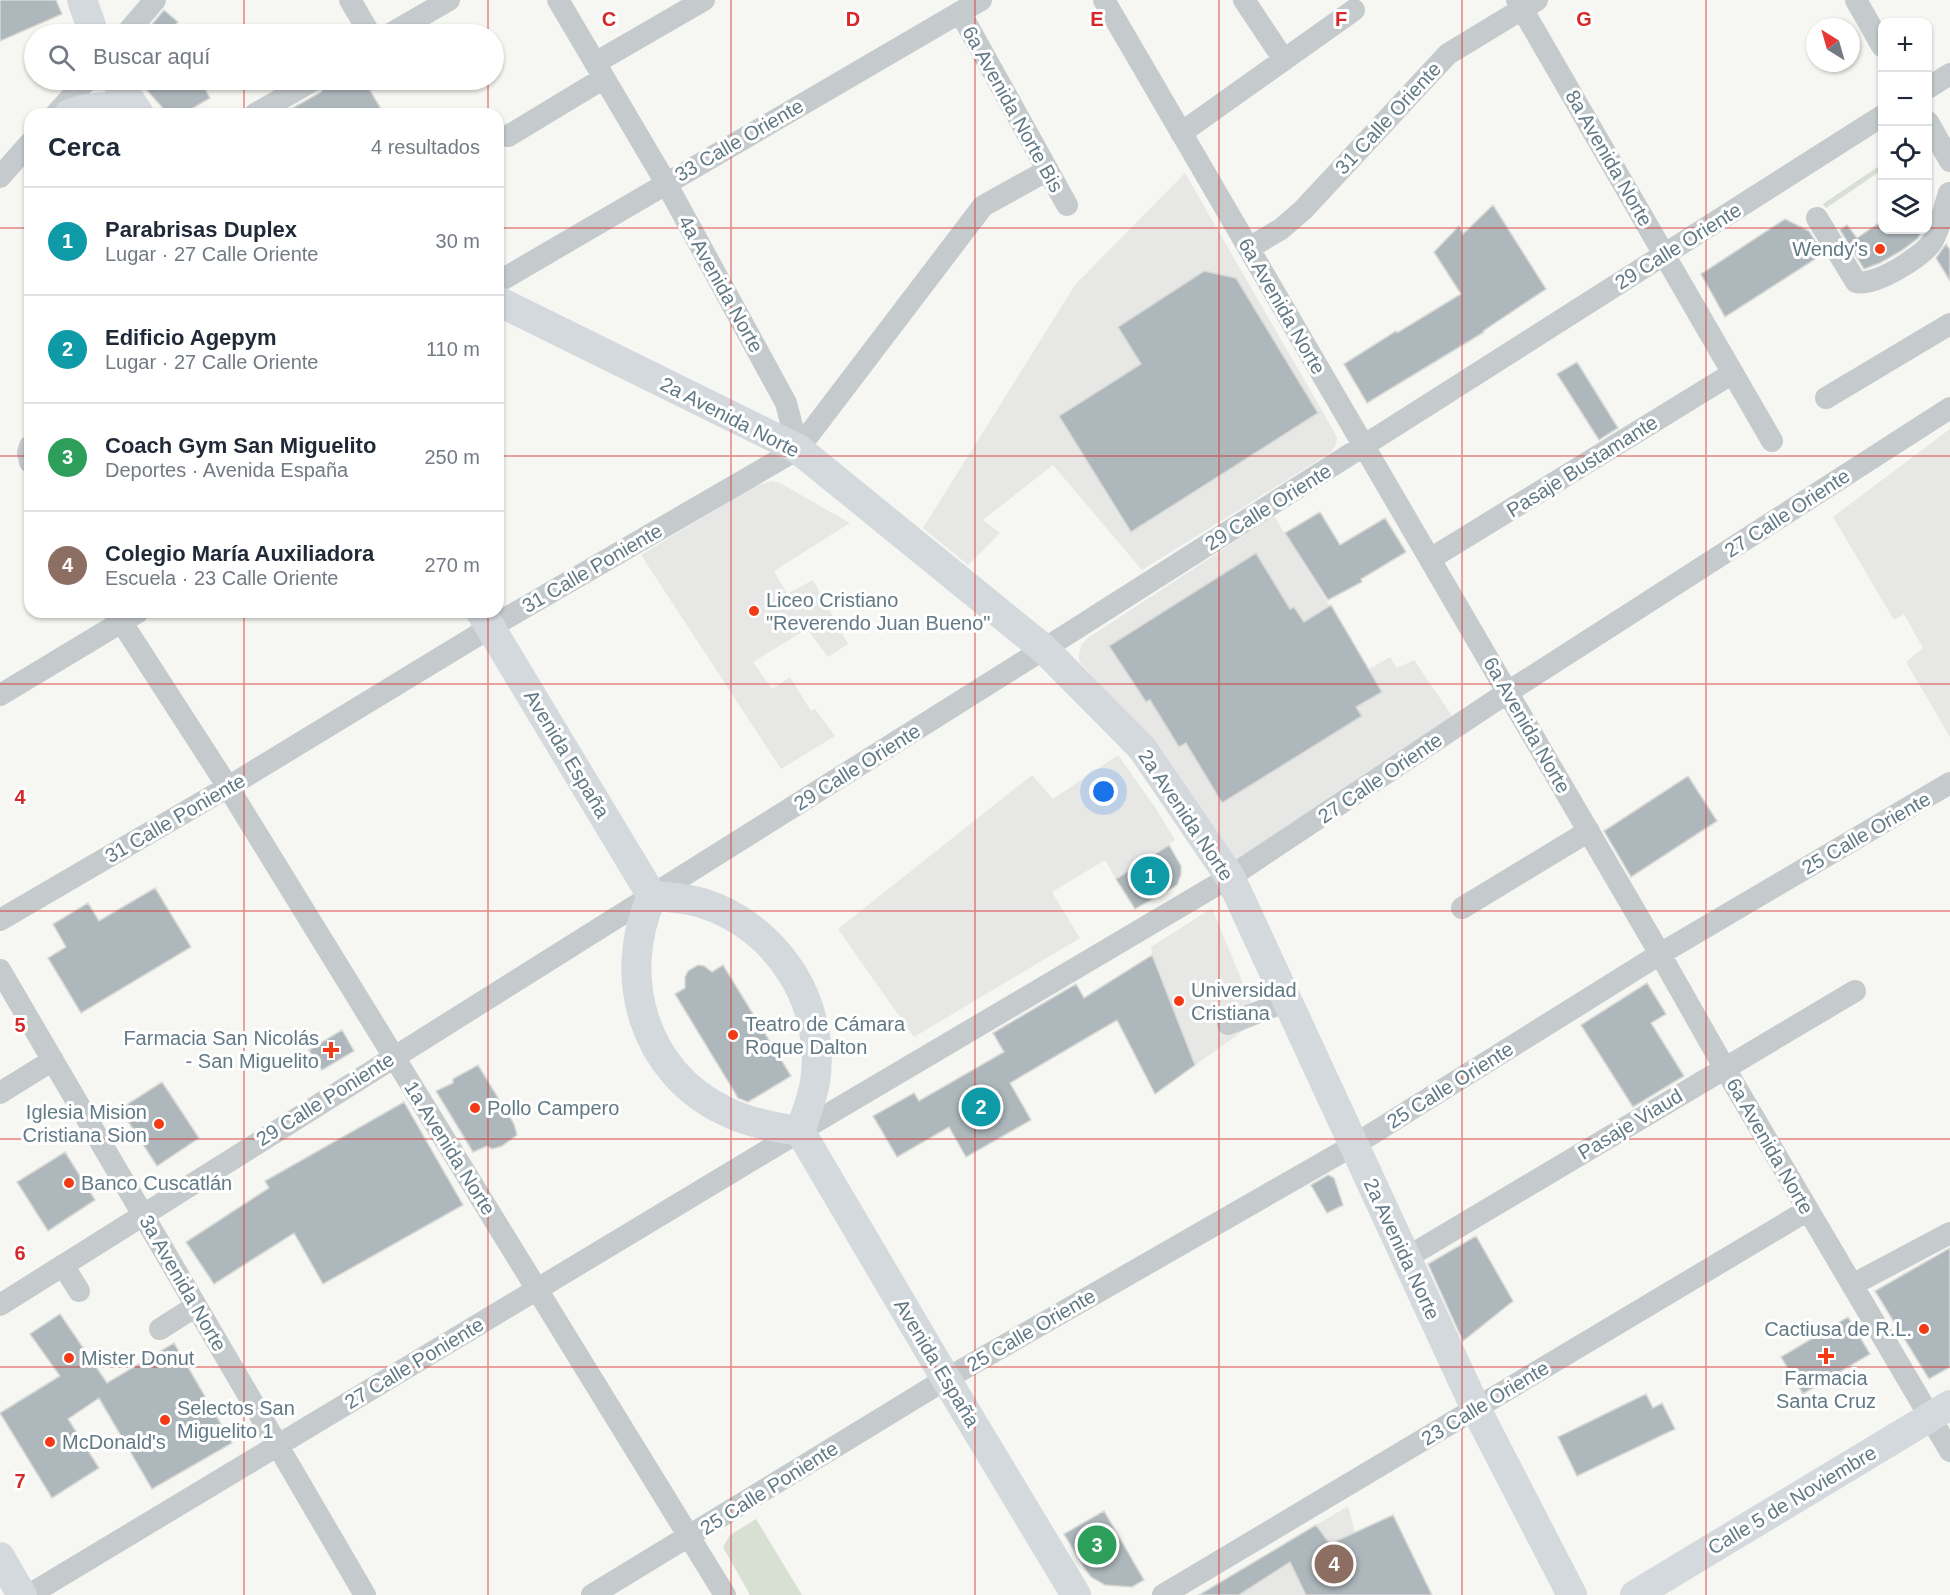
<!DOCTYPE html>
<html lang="es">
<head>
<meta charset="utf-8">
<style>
	:root { --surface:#fff; --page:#f2f2f3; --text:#1f2937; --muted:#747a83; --line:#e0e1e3; --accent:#f33915 }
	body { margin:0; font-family:Arial,sans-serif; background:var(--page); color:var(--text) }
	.controls { position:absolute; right:18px; top:18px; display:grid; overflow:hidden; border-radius:12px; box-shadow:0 2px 4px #0004 }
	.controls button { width:54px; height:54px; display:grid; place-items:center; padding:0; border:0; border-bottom:2px solid var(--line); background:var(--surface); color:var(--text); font:30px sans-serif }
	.compass { position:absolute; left:1806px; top:18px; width:54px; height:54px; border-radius:50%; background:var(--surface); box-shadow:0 2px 4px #0004; rotate:323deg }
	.you { position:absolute; left:1104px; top:792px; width:21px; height:21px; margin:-15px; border:4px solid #fff; border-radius:50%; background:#1a73e8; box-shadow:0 0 0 9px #1a73e833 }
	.badge { display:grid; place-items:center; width:39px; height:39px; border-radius:50%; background:var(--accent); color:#fff; font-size:20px; font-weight:700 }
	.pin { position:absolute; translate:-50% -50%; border:3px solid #fff; box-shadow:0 2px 6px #0006 }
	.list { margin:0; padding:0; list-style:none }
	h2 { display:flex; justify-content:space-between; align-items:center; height:78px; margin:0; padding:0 24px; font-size:26px }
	h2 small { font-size:20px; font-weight:400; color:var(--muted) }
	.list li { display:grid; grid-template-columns:39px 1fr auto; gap:18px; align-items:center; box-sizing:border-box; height:108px; padding:0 24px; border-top:2px solid var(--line) }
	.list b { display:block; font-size:22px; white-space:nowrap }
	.list p { margin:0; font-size:20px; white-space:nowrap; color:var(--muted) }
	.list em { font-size:20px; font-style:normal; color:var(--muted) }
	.icon { flex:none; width:33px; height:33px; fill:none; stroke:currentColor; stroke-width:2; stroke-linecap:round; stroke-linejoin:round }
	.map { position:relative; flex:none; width:1950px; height:1595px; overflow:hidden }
	.search { position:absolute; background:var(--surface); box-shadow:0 2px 4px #0004; left:24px; top:24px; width:480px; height:66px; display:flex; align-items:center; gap:15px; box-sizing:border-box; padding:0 21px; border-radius:33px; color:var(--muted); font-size:22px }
	.panel { position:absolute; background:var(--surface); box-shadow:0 2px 4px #0004; left:24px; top:108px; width:480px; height:510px; border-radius:18px }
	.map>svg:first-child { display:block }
	.built { fill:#e7e8e6 }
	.green { fill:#d8dfd3 }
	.building { fill:#aeb8bc; stroke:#d8d8d5; stroke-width:1.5 }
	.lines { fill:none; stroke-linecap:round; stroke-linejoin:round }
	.minor { stroke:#c5cacc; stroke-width:22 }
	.major { stroke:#d3d9dd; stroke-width:30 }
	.grid { fill:none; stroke:#d62828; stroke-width:1.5; stroke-opacity:0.55 }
	.poi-dot { fill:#f33915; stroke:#fff; stroke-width:2 }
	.labels { text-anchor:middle; stroke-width:6; stroke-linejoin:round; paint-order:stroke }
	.street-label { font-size:20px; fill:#627986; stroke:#fff }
	.poi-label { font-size:20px; fill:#627986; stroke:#fff; text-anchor:start }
	.grid-label { font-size:20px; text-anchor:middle; font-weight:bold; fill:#d62828; stroke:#fff; stroke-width:6; stroke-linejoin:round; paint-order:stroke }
</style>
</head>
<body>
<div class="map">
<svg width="1950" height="1595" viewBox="0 0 1950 1595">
	<rect width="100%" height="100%" fill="#f6f6f2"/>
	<path class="built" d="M1185 173 1332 428 1337 438 1336 444 1332 452 1142 570 1053 465 983 520 1000 533 968 565 923 528 1075 285Z
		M1950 429V737L1906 662 1923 648 1904 614 1894 620 1833 517Z
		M772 481 780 483 850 523 774 571 787 594 813 580 848 644 828 657 807 629 753 662 772 689 790 677 811 711 815 709 835 736 781 769 641 555 755 486Z
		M1274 516 1369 669 1390 657 1397 668 1414 660 1455 720 1233 864 1105 691 1079 661V654L1082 644 1088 638Z
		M1118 755 1155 807 1175 840 1116 879 1105 860 1052 892 1080 938 914 1037 838 929 1032 775 1053 799Z
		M1212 908 1258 1020 1155 1094 1101 988 1152 955 1151 947Z
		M1348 1506 1355 1532 1393 1515 1432 1595H1199Z"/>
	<path class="green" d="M1882 164V170L1826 208 1823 204Z
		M756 1519 802 1595H750L723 1547 730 1535Z"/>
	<path class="building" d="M0 0H56L62 14 0 41Z
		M164 10 178 22 166 34H154L148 29Z
		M138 80H200L210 98 183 114H168Z
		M327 80H364L384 114H282L321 92 326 86Z
		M1493 205 1546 289 1483 331 1484 332 1367 403 1344 364 1396 331 1397 333 1461 294 1434 252 1459 226 1463 234Z
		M1785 219 1809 231 1823 254 1725 317 1701 274Z
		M1882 221V230H1923L1917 239 1901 251 1880 263 1864 269 1840 230 1847 225 1857 238Z
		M1946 244 1950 250V281L1936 258Z
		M1204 271 1236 278 1318 413 1131 532 1059 416 1141 364 1118 327Z
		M1577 362 1618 428 1599 440 1557 374Z
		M1320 512 1340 545 1385 518 1406 552 1361 579 1362 582 1328 600 1285 533Z
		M1256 553 1290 609 1294 607 1304 622 1331 605 1382 692 1356 707 1362 716 1222 803 1186 743 1179 747 1150 700 1146 702 1109 646Z
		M1688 776 1717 821 1631 877 1604 831Z
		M1169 845 1181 866V874L1177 885 1135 909 1116 879Z
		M155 888 191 947 81 1013 48 958 66 947 53 924 88 903 99 921Z
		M1152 955 1195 1065 1155 1094 1117 1020 1010 1083 1031 1120 966 1157 949 1127 897 1157 873 1116 914 1093 919 1101 1004 1052 993 1033 1076 984 1084 998Z
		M698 965 704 966 712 972 723 965 791 1076 748 1102 738 1098 675 994 685 988V977L688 971Z
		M1647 983 1666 1014 1651 1023 1684 1076 1633 1107 1581 1025Z
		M342 1030 354 1051 322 1070 309 1050Z
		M478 1065 514 1124 517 1135 502 1146 492 1149 487 1146 473 1152 436 1091 453 1083V1079Z
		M162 1082 199 1138 157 1166 120 1109Z
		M404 1102 463 1205 323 1284 294 1233 214 1284 186 1242 269 1188 265 1181Z
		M65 1152 95 1200 48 1231 17 1182Z
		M1328 1175 1334 1178 1343 1205 1327 1213 1311 1185Z
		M1476 1236 1513 1301 1463 1341 1428 1264Z
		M1950 1248V1367L1929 1379 1875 1291Z
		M60 1314 107 1383 174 1343 232 1443 152 1489 99 1398 68 1419 99 1468 52 1498 0 1413 60 1376 30 1334Z
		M1848 1317 1870 1354 1803 1394 1781 1357Z
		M1646 1394 1653 1408 1662 1403 1675 1429 1577 1476 1558 1437Z
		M1104 1511 1144 1580 1132 1587 1105 1585 1091 1577 1085 1569 1064 1534Z
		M1393 1515 1432 1595H1306L1290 1562 1239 1595H1199L1316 1525 1330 1544Z"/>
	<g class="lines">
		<path class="minor" d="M350 0 370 34
			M558 0 666 183 786 403 798 449
			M1104 0 1660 954 1724 1067 1950 1451
			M1244 0 1284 60
			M1517 0 1772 441
			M1856 0 1882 46
			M960 12 1067 205
			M126 34 155 0
			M390 34 449 0
			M595 63 704 0
			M1928 88 1950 74
			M56 114 87 80
			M255 114 314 80
			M1928 122 1950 161
			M1181 133 1354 10
			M508 136 604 78
			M0 177 30 143
			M1817 218 1856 282C1874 287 1922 257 1932 242 1940 228 1944 208 1949 193
			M1249 248 1281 229 1303 210 1448 54 1537 0
			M498 282 981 0
			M1826 398 1950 324
			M30 446 28 453 30 462
			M1430 559 1733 373
			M115 612 228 787 725 1595
			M0 695 138 612
			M1462 908 1589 831
			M0 920 228 787 491 627 798 449 983 206 1048 170
			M0 970 365 1595
			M1228 1024 1287 1001
			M0 1093 53 1060
			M1406 1258 1855 991
			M63 1265 79 1291
			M1852 1285 1950 1233
			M0 1305 1044 649 1882 116
			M160 1329 196 1306
			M29 1595 800 1131 1230 877 1508 692 1950 408
			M592 1595 946 1379 1354 1145 1660 954 1950 783
			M1163 1595 1808 1210"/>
		<path class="major" d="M82 0 94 34
			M116 80 139 114
			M69 114C91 105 112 107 135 109
			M498 301 798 449 1044 649 1142 748 1230 877 1476 1409 1572 1595
			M481 612 652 896
			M652 896C669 897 685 898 702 903 777 926 827 1004 815 1082 812 1099 806 1115 800 1131
			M652 896C616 976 643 1072 725 1111 749 1123 774 1127 800 1131
			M800 1131 946 1379 1076 1595
			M0 1557 22 1595
			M1635 1595 1950 1405"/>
	</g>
	<path class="grid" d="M244 0V34M488 0V34M731 0V1595M975 0V1595M1219 0V1595M1462 0V1595M1706 0V1595M244 80V114M488 80V114M0 228H30M498 228H1882M1928 228H1950M0 456H30M498 456H1950M244 612V1595M488 612V1595M0 684H1950M0 911H1950M0 1139H1950M0 1367H1950"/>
	<g class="poi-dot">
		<circle cx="1880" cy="249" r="6"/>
		<circle cx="754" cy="611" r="6"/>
		<circle cx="1179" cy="1001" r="6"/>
		<circle cx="733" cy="1035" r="6"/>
		<path d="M328 1041h6v6h6v6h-6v6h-6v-6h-6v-6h6z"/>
		<circle cx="475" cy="1108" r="6"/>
		<circle cx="159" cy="1124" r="6"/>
		<circle cx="69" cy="1183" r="6"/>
		<circle cx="1924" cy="1329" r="6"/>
		<path d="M1823 1347h6v6h6v6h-6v6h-6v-6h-6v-6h6z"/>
		<circle cx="69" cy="1358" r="6"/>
		<circle cx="165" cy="1420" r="6"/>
		<circle cx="50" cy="1442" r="6"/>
	</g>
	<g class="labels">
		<g class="street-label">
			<text transform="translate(1013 109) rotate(61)" y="7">6a Avenida Norte Bis</text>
			<text transform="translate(1388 118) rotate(-47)" y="7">31 Calle Oriente</text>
			<text transform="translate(739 140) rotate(-30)" y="7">33 Calle Oriente</text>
			<text transform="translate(1609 158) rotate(60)" y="7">8a Avenida Norte</text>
			<text transform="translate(1678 246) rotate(-32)" y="7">29 Calle Oriente</text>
			<text transform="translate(721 284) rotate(61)" y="7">4a Avenida Norte</text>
			<text transform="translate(1282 306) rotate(60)" y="7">6a Avenida Norte</text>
			<text transform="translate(730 417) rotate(27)" y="7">2a Avenida Norte</text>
			<text transform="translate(1582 466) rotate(-32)" y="7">Pasaje Bustamante</text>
			<text transform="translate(1268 507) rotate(-32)" y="7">29 Calle Oriente</text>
			<text transform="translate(1787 513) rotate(-33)" y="7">27 Calle Oriente</text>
			<text transform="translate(592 568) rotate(-30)" y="7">31 Calle Poniente</text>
			<text transform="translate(1527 725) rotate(60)" y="7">6a Avenida Norte</text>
			<text transform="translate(567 754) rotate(59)" y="7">Avenida España</text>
			<text transform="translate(857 767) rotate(-32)" y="7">29 Calle Oriente</text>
			<text transform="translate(1380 778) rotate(-34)" y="7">27 Calle Oriente</text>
			<text transform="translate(1186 815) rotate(56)" y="7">2a Avenida Norte</text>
			<text transform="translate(175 818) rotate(-30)" y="7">31 Calle Poniente</text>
			<text transform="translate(1866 833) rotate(-30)" y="7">25 Calle Oriente</text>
			<text transform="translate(1450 1085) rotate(-32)" y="7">25 Calle Oriente</text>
			<text transform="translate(325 1099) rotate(-32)" y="7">29 Calle Poniente</text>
			<text transform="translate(1630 1124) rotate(-31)" y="7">Pasaje Viaud</text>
			<text transform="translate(1770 1146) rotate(60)" y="7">6a Avenida Norte</text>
			<text transform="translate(450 1148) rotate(58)" y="7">1a Avenida Norte</text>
			<text transform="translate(1402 1249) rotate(65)" y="7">2a Avenida Norte</text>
			<text transform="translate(183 1283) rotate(60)" y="7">3a Avenida Norte</text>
			<text transform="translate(1031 1330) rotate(-30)" y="7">25 Calle Oriente</text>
			<text transform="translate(414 1363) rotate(-31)" y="7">27 Calle Poniente</text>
			<text transform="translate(937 1363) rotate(59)" y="7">Avenida España</text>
			<text transform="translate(1485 1403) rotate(-31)" y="7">23 Calle Oriente</text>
			<text transform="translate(769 1488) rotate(-32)" y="7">25 Calle Poniente</text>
			<text transform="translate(1792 1500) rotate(-31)" y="7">Calle 5 de Noviembre</text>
		</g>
		<g class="poi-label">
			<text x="1868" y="256" text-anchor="end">Wendy's</text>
			<text x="766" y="607">Liceo Cristiano<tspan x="766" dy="23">"Reverendo Juan Bueno"</tspan></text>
			<text x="1191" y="997">Universidad<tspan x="1191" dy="23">Cristiana</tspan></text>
			<text x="745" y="1031">Teatro de Cámara<tspan x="745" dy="23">Roque Dalton</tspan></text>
			<text x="319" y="1045" text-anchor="end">Farmacia San Nicolás<tspan x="319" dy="23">- San Miguelito</tspan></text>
			<text x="487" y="1115">Pollo Campero</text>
			<text x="147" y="1119" text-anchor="end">Iglesia Mision<tspan x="147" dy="23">Cristiana Sion</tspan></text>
			<text x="81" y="1190">Banco Cuscatlán</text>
			<text x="1912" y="1336" text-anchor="end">Cactiusa de R.L.</text>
			<text x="81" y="1365">Mister Donut</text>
			<text x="1826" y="1385" text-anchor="middle">Farmacia<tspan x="1826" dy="23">Santa Cruz</tspan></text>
			<text x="177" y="1415">Selectos San<tspan x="177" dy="23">Miguelito 1</tspan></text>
			<text x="62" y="1449">McDonald's</text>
		</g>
	</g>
	<g class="grid-label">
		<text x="609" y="26">C</text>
		<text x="853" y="26">D</text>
		<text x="1097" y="26">E</text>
		<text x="1341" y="26">F</text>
		<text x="1584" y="26">G</text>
		<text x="20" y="804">4</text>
		<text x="20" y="1032">5</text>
		<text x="20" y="1260">6</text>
		<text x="20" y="1488">7</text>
	</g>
</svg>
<div class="controls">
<button>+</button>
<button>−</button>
<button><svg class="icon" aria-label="locate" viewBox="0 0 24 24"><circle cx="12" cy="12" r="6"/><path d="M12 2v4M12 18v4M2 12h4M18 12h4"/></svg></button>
<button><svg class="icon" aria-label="layers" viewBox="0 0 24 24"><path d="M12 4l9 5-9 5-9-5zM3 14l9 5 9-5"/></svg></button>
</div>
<svg class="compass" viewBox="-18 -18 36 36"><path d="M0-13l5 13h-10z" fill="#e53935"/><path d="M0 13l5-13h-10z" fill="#747a83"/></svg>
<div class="you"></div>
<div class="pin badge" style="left:1150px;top:876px;background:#0f9aa8">1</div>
<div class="pin badge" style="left:981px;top:1107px;background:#0f9aa8">2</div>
<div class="pin badge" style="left:1097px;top:1545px;background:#2e9e5b">3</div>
<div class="pin badge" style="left:1334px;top:1564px;background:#8d6e63">4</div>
<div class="search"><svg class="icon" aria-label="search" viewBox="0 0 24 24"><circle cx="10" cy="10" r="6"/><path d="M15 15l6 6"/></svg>Buscar aquí</div>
<section class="panel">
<h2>Cerca<small>4 resultados</small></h2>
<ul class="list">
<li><span class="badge" style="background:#0f9aa8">1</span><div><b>Parabrisas Duplex</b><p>Lugar · 27 Calle Oriente</p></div><em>30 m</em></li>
<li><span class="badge" style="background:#0f9aa8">2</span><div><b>Edificio Agepym</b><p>Lugar · 27 Calle Oriente</p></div><em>110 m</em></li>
<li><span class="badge" style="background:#2e9e5b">3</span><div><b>Coach Gym San Miguelito</b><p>Deportes · Avenida España</p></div><em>250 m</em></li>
<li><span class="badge" style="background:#8d6e63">4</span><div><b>Colegio María Auxiliadora</b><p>Escuela · 23 Calle Oriente</p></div><em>270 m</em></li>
</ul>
</section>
</div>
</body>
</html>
